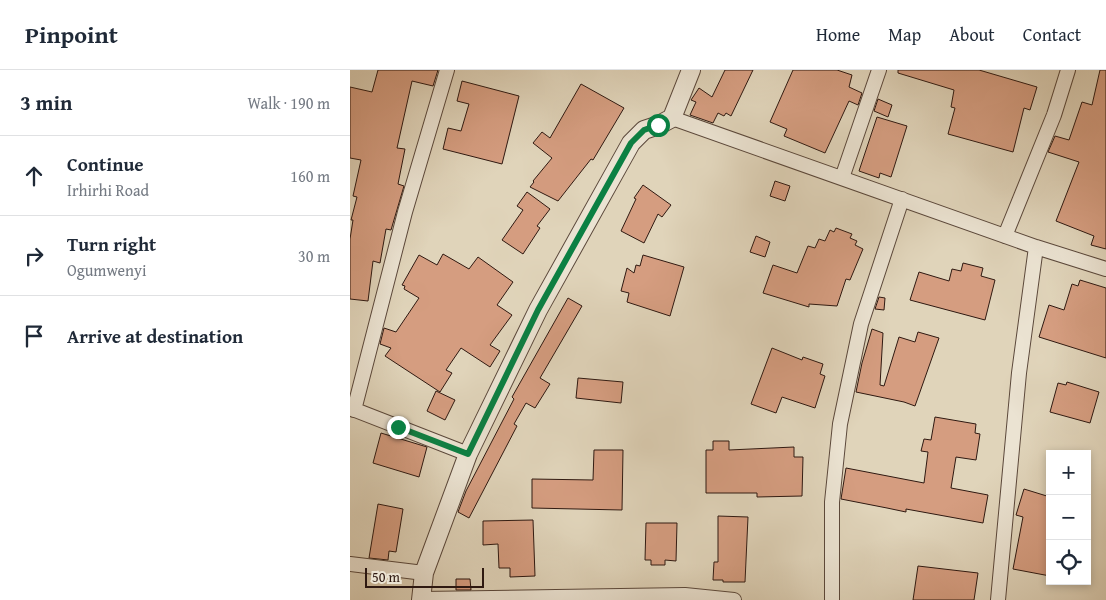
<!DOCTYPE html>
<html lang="en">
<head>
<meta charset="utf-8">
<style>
	:root { --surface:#fff; --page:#f6f6f7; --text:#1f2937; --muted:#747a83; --line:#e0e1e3 }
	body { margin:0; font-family:"Gentium Book Plus",serif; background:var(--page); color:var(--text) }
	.controls { position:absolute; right:15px; bottom:15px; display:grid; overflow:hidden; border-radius:0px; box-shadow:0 2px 8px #0003 }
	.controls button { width:45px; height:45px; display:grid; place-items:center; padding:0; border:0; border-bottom:1px solid var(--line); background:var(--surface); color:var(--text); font:25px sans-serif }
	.scale { position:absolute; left:15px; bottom:12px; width:119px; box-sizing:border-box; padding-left:5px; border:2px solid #2f1911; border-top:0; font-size:14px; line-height:18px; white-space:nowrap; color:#2f1911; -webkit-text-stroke:4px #ebe3d2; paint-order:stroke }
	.stop { position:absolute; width:15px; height:15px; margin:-11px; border:4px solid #0b8043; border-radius:50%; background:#fff }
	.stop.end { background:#0b8043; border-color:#fff; box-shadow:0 1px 5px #0008 }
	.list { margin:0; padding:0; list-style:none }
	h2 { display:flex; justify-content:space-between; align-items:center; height:65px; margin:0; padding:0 20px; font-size:21px }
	h2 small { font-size:16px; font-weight:400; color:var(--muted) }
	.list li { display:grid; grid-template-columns:32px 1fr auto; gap:15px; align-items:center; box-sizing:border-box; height:80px; padding:0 20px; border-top:1px solid var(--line) }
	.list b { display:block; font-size:19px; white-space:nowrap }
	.list p { margin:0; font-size:16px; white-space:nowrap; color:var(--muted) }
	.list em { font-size:16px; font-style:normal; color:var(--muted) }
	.icon { flex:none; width:28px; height:28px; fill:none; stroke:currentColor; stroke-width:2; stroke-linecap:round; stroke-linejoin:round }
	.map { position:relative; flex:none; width:756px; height:530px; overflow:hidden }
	header { display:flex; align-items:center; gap:30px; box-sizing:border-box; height:70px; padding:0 25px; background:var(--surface); border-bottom:1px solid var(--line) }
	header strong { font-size:24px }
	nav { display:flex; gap:28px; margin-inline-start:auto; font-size:18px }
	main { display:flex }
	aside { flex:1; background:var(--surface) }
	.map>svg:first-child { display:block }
	.building { fill:#d59d80; stroke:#2f1911 }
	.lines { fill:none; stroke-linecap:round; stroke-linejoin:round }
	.minor-casing { stroke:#5b483b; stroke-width:16 }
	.tertiary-casing { stroke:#5b483b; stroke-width:20 }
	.minor { stroke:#ebe3d2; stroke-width:14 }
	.tertiary { stroke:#ebe3d2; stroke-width:18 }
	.route { stroke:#0b8043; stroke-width:6 }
</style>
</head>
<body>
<header>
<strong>Pinpoint</strong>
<nav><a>Home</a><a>Map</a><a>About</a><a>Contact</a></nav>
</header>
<main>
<aside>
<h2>3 min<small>Walk · 190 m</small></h2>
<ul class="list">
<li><svg class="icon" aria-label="ahead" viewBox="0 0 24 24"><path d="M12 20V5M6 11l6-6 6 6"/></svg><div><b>Continue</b><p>Irhirhi Road</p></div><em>160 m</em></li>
<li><svg class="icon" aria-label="right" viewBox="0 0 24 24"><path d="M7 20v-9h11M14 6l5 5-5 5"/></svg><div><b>Turn right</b><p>Ogumwenyi</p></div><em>30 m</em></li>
<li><svg class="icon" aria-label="arrive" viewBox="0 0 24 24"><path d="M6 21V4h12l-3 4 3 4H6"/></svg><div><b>Arrive at destination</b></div></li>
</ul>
</aside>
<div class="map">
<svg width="756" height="530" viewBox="0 0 756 530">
	<rect width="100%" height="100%" fill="#e0d4ba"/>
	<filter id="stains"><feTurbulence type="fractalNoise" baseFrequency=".004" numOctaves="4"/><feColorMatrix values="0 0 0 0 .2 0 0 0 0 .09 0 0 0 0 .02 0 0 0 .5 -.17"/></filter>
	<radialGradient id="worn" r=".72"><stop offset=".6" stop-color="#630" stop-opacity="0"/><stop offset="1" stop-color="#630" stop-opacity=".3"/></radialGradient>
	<path class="building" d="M28 0H88L83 16 62 11 47 78 55 79 48 114 54 116 41 160 36 159 30 193 23 191 18 231 0 229V169L3 150H1L7 127 3 126 11 90 0 88V17L22 22Z
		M375 0H403L381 46 376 43 374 46 368 43 363 53 340 45 346 32 341 30 349 18 362 27Z
		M443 0H487L502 5 499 17 512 23 508 35 499 31 475 83 434 66 437 59 420 52Z
		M548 0H629L687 17 680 40 674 38 663 82 598 64 605 38 601 37 604 20 548 3Z
		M750 0H756V179L741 175 744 166 706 151 729 92 698 82 705 66 719 70 732 32 742 35Z
		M112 11 169 26 152 94 93 79 98 58 111 61 119 34 107 31Z
		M231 14 274 38 243 90 241 89 208 131 180 117 184 112 183 111 202 88 183 73 192 62 200 68Z
		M528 29 542 35 538 47 524 41Z
		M527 47 557 56 541 107 530 103 529 108 509 101Z
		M425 111 440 116 435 131 420 126Z
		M293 115 321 135 312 147 308 144 294 173 271 161 286 129 284 128Z
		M177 122 200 139 187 156 190 158 173 184 152 170 173 140 167 136Z
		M486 158 502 164 500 168 507 171 505 175 513 179 500 210 496 209 487 236 459 234V237L413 223 423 195 447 203 458 176 465 178 469 169 475 171 480 160 484 162Z
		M406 166 420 172 415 187 400 182Z
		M93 184 119 199 128 187 163 212 147 235 162 245 140 275 150 281 140 297 111 278 96 300 102 303 90 322 35 286 41 278 30 274 34 258 46 262 69 228 54 219 55 216 52 215 69 185 87 195Z
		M293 185 334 197 320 246 277 232 279 223 271 221 277 198 284 203 286 195 290 196Z
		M613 193 633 198 631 206 645 210 635 250 560 230 569 202 599 211 602 199 611 201Z
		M730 210 756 218V288L689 267 699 235 714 240 722 214 728 216Z
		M529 227 535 228 534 240 525 239Z
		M218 228 232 236 190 308 200 314 185 338 176 333 164 354 167 356 119 448 108 442 116 421 164 329 162 327Z
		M522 259 533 263 530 315 534 316 549 267 565 272 568 262 589 268 565 336 554 332 506 322 512 293Z
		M422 278 452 290 453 287 473 294 470 304 475 306 465 338 432 327 426 343 401 334Z
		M228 308 273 312 271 333 226 328Z
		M717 312 749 322 740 353 700 342 708 313 716 315Z
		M86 321 105 330 95 350 77 341Z
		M585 347 626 354 625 363 630 364 626 390 606 387 601 418 638 425 633 453 556 439V442L537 438 491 429 496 398 574 413 578 382 571 381 574 369 581 370Z
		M31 363 77 377 69 407 23 393Z
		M363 371H379V380L444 377V387H453L452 426 407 427V423H356V380H363Z
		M244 380H273L272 440 182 438V409L243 410Z
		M674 419 700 427V506L663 499 673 447 666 445Z
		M28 434 53 439 46 482 39 481 38 490 19 488Z
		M368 446 398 447 395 512H373V510H363L364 492H368Z
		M183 450 185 506 160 507V498H149L148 474 133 475V451Z
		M296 453H327L326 491 315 490V495H301V490H295Z
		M568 496 628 503 624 530H563Z
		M106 509H120L121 520H106Z"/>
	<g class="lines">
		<defs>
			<path id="minor" d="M322 48 686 177 756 199
				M492 108 529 0
				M655 166 704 45 718 0
				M0 338 118 384
				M4 340 55 142 97 0
				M0 494 74 503
				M71 529 335 525 384 530
				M482 530V432L490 354 511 254 552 129
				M648 530 669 303 686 177"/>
			<path id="tertiary" d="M71 530 74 503 118 384 188 240 281 73 294 60 309 55 322 48 341 0"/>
		</defs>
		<use href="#minor" class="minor-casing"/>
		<use href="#tertiary" class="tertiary-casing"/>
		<use href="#minor" class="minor"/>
		<use href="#tertiary" class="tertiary"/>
	</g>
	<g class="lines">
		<path class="route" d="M48 357 118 384 188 240 281 73 294 60 308 55"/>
	</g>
	<rect width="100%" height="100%" filter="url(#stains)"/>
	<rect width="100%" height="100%" fill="url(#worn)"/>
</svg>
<div class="controls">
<button>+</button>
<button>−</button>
<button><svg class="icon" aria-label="locate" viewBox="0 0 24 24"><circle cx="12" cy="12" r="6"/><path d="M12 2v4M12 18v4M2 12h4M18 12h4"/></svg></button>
</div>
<div class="scale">50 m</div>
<div class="stop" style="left:308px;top:55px"></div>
<div class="stop end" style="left:48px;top:357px"></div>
</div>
</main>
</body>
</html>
